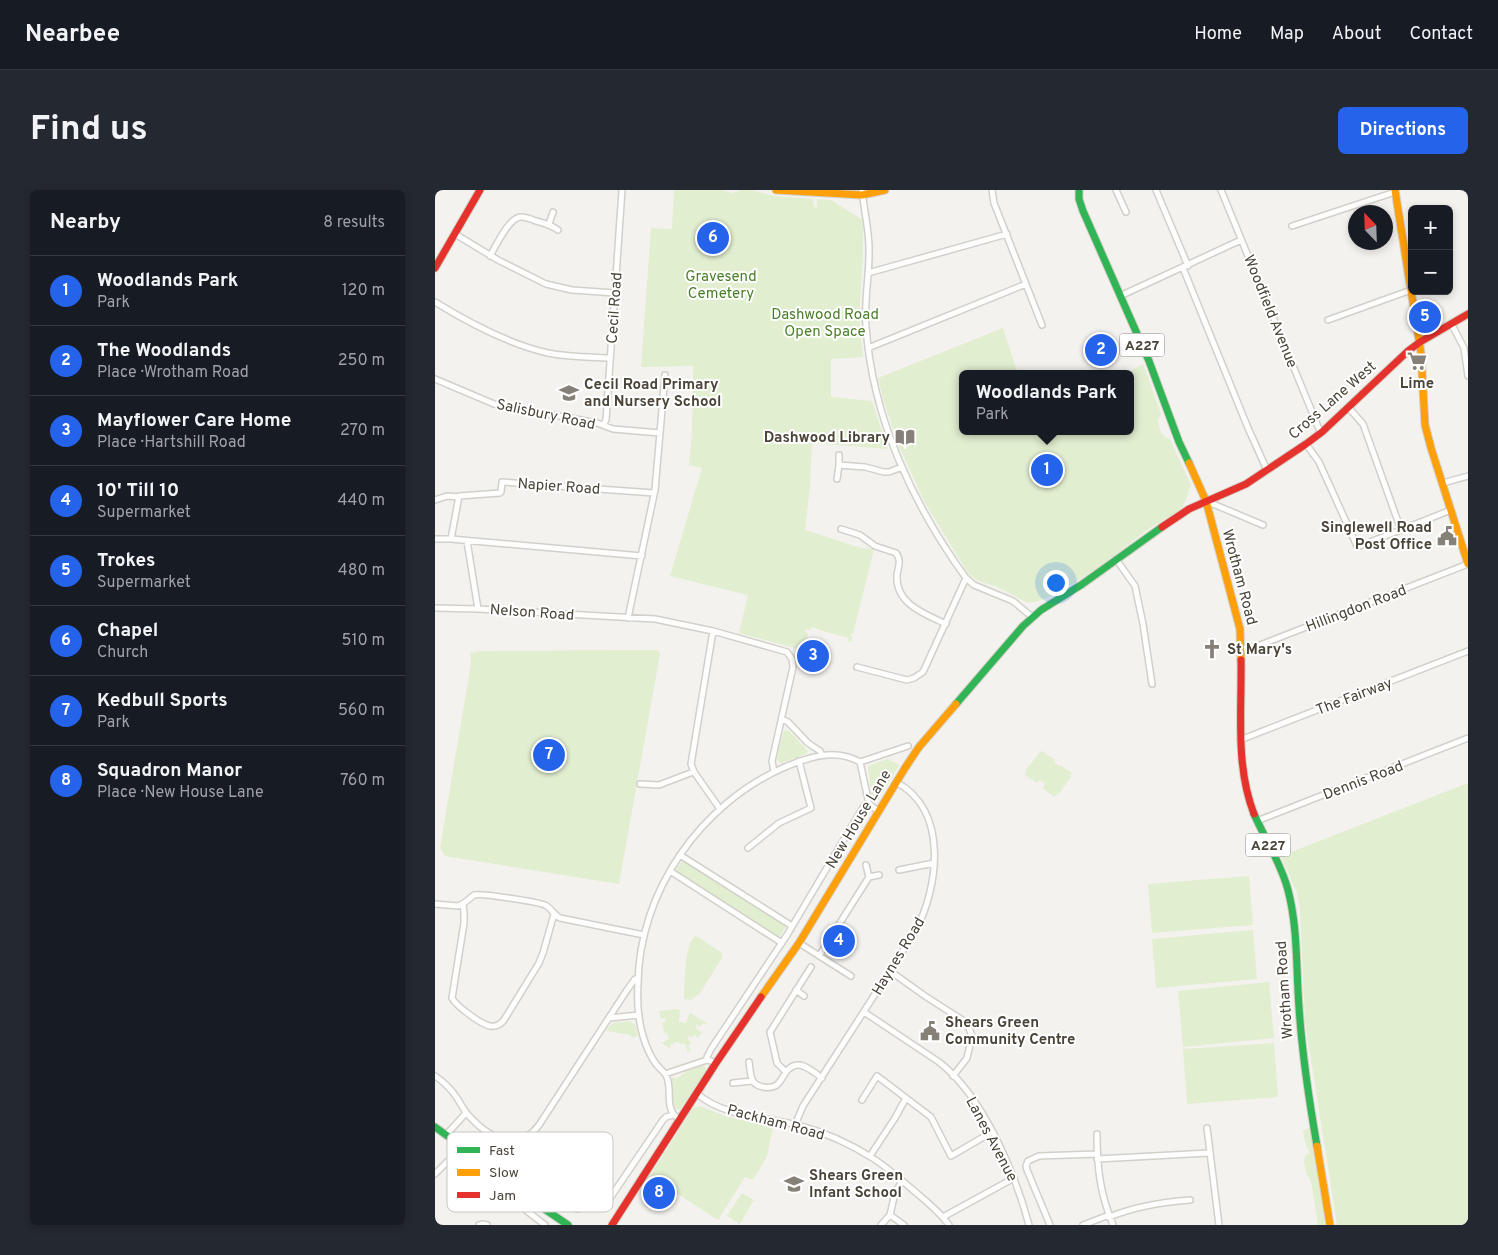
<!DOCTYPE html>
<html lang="en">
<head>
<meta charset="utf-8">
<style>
	:root { --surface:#171b24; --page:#242831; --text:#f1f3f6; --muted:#9ea1a6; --line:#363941; --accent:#2563eb }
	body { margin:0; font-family:Overpass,sans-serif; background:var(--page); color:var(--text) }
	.controls { position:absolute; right:15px; top:15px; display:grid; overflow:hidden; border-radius:8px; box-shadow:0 2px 8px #0003 }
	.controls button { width:45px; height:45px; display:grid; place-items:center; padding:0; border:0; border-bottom:1px solid var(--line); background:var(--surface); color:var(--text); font:25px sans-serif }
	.compass { position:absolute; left:913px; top:15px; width:45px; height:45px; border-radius:50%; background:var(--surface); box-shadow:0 2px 8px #0003; rotate:337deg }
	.you { position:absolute; left:620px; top:392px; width:18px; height:18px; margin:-12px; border:4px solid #fff; border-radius:50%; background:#1a73e8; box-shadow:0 0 0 8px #1a73e833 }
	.badge { display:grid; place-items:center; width:32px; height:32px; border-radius:50%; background:var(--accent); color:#fff; font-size:16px; font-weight:700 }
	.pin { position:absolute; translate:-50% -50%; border:2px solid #fff; box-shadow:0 1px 5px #0006 }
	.popup { position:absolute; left:524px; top:180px; width:175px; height:65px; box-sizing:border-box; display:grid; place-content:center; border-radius:8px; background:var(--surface); filter:drop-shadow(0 1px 4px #0005); font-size:16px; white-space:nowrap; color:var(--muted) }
	.popup b { font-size:19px; color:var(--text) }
	.popup::after { content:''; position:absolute; left:50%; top:100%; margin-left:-10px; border:10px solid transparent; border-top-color:var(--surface) }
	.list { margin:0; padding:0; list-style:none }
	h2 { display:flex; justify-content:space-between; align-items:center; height:65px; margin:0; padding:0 20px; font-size:21px }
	h2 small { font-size:16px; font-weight:400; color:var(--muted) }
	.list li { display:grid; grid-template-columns:32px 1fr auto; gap:15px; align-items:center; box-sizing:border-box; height:70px; padding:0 20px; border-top:1px solid var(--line) }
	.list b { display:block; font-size:19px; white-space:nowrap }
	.list p { margin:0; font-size:16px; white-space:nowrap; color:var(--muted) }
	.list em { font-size:16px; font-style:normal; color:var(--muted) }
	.map { position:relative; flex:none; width:1033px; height:1035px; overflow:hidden; border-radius:8px }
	header { display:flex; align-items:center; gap:30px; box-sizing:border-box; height:70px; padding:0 25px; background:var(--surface); border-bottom:1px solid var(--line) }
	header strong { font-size:24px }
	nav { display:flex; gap:28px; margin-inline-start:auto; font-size:18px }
	.intro { display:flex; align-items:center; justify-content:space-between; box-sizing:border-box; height:120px; padding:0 30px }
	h1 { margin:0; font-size:35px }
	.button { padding:12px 22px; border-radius:8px; background:var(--accent); color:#fff; font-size:18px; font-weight:700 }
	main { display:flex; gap:30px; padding:0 30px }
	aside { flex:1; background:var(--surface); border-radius:8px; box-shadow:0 2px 8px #0003 }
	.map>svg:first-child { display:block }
	.green { fill:#e1eecf }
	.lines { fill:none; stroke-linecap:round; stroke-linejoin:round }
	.street-casing { stroke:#d2d0cb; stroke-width:8 }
	.fast-casing { stroke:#d3cfc5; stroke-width:9 }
	.slow-casing { stroke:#d3cfc5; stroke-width:9 }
	.jam-casing { stroke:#d3cfc5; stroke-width:9 }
	.street { stroke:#fdfdfc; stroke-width:5 }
	.fast { stroke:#30b455; stroke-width:7 }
	.slow { stroke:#ff9f0a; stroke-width:7 }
	.jam { stroke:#e5322d; stroke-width:7 }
	.labels { text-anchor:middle; stroke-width:4; stroke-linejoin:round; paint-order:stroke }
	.shield { fill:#fff; stroke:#817c74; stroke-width:1 }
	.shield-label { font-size:14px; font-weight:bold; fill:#4b4439 }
	.park-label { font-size:15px; fill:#4a7f2a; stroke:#fff }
	.street-label { font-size:15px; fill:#4b4439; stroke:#fff }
	.poi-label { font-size:15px; font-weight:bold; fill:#4b4439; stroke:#fff; text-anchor:start }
	.key { fill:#fff; stroke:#c9c7c4; stroke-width:1 }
	.key-label { font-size:14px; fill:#4b4439 }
</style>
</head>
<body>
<header>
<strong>Nearbee</strong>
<nav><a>Home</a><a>Map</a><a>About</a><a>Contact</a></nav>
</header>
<div class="intro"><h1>Find us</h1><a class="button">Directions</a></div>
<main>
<aside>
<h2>Nearby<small>8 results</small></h2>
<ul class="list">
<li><span class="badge">1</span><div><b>Woodlands Park</b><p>Park</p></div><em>120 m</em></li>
<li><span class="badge">2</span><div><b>The Woodlands</b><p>Place · Wrotham Road</p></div><em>250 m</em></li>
<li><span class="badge">3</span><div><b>Mayflower Care Home</b><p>Place · Hartshill Road</p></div><em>270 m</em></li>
<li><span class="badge">4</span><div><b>10' Till 10</b><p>Supermarket</p></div><em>440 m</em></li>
<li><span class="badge">5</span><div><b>Trokes</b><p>Supermarket</p></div><em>480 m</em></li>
<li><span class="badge">6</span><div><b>Chapel</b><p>Church</p></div><em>510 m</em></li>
<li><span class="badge">7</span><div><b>Kedbull Sports</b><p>Park</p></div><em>560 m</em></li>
<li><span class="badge">8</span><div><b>Squadron Manor</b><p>Place · New House Lane</p></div><em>760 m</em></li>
</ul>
</aside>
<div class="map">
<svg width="1033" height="1035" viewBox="0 0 1033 1035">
	<rect width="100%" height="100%" fill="#f4f2ee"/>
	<path class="green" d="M239 0H286L298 3 305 0H316L340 6 378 9 379 17H382V9L396 10 428 30V63L425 114V139L428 167 396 169V207L437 211 453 259 377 253 375 297 370 340 426 358 439 359 418 444H415L417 447 416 452H413L414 448 388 441 378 437 374 440 370 439V442L373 443 370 462H367V460L304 443 313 405 235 386 267 278 254 275 257 243 258 176 206 177 216 38 237 39Z
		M568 138 583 184H528V241H696V184H690L708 174 726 224 723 230C724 238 727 248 735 249L756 295C753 302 751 312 747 317 743 323 722 333 715 338 692 354 616 418 591 412 582 407 572 402 562 397 552 393 541 392 533 383L490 313 463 254 477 248 475 243 461 247 448 209 443 188Z
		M223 460 225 464 184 694 10 666 5 658 36 473 35 463 45 461Z
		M350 540 354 541 373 561 371 564 346 573 343 571 342 568 348 543Z
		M607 561 620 570 619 572 624 576 625 575 637 583 635 586 636 587 623 605 621 604 619 607 608 598 610 594 605 590 602 593 590 585 591 582 590 581 605 562Z
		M453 569 464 575 444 609 440 610 437 608 433 578 435 575Z
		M1033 593V1035H902L870 831 865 718 862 703 846 666Z
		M248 670 276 686 351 736 343 750 243 684 241 680Z
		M814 686 818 735 717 743 713 694Z
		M818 740 822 789 721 798 717 749Z
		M260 746 263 747 287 763V768L265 803 256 810 249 809V806C250 791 249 756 260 746Z
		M834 792 839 848 748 857 743 801Z
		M241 819 245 820 244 832 251 833 255 823 273 834 272 835 268 833 265 837 261 834 260 836 262 837 261 839 267 842 263 848 260 845 257 847 254 846 252 848 256 853 253 856 256 860 253 862 250 854 240 852 239 854H236L235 859 227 853 234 849 232 843 230 844 227 833 231 832 230 828 226 829 224 821Z
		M195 831 200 835 203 846 197 848 195 845 178 842 171 840 178 833Z
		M839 853 843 907 752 914 748 859Z
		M268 875 270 876 271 881 246 918 244 920 240 919 238 916 237 887 241 889 252 881Z
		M265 916 290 926 338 937 332 966 318 990 310 987 283 1030 215 986 258 918Z
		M875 938 890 1035H883L876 991 871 983 869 971 871 965 875 963 871 955 868 941 871 939Z
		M106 939 94 976 90 971 86 953 96 948Z
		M307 1003 319 1010 305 1034 292 1026Z"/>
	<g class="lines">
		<defs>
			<path id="street" d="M427 0C429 22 435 42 434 64 434 88 429 112 431 136 437 227 478 315 531 388L539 395 578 411 597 427
				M557 0 559 13 607 135
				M681 0 691 22
				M721 0 753 76
				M786 0 884 239 887 242
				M114 34 118 22
				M857 36 960 2
				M20 44 63 70 111 94 137 100 180 103
				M55 66C61 56 74 27 86 27 91 27 96 29 101 31 109 33 116 35 123 40
				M748 78 813 238 832 280
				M433 83 572 44
				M685 106 806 50
				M0 112C34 133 73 154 113 163 133 167 155 167 175 168
				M893 130 976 100
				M1017 135 1029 158 1033 186
				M433 158 591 94
				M0 189 59 214 162 233 178 239 225 243
				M913 217 928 234 966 340
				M168 235 171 230 187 0
				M871 254 884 272 922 356H925L1016 320
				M404 265V275L430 277 449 282H454L467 277
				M402 289 404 275
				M1008 293 1033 286
				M0 310 12 306 23 307
				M771 311 828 335
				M406 339 425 345 440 356 461 363C467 371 463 377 462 385 460 414 490 424 511 434
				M0 349H16L207 366
				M16 349 24 306 65 303 66 302 67 292 219 303
				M32 351 43 419
				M681 369 700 396 708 434 717 494
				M0 418 43 419 220 429 278 441 352 462 357 469 358 477 337 571 339 582
				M193 428 220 300 230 185
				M278 441 256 574 259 582 285 619
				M807 459 820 457 1033 374
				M422 477 472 490 479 488 488 482 531 388
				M347 529 353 532 373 553 385 561 387 565
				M805 550 1033 461
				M425 572 473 556
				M205 594 224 595 258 582
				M822 631 1033 548
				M313 658 344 633 376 618 364 571
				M245 665 357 736
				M464 680 499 673
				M235 681 347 753
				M434 687 444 685
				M0 714 23 716 29 713 39 705C46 703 103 712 110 715 116 718 119 725 125 728L209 745
				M28 715 29 722V733L17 808C21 816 47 835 55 836 61 837 66 834 69 830L104 773 108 763 119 724
				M364 753 416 786
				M384 766 434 687 431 675
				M455 781 490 806 532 833 537 846 532 868 518 886
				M361 800 369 806
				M429 822 504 872C548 906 580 983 594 1035
				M174 828 204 825
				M272 870V867L276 859 352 745 424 624 430 615 434 613
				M314 872C316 883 314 895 328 897 351 901 344 878 362 875 370 874 380 883 387 888
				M351 882 342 873 335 842 376 777
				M230 884 272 870 276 871
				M0 886C9 892 16 899 22 908 26 914 29 921 35 927 54 948 83 963 104 935L192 800 200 789 203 788
				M298 893 317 891
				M261 903C289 927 329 927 362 935 389 942 416 954 439 969 453 978 466 990 478 1000 491 1011 504 1021 514 1035
				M427 910 442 886 496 927 516 966 557 942
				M245 930C227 918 239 901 231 885 228 881 224 878 221 874 215 866 211 856 208 846 203 830 202 811 203 794 204 702 265 614 350 577 374 567 400 558 425 572L434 614 443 621
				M360 935 368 916 480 742C504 697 514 620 461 592
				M772 938 784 1035
				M662 944C662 978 665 1003 678 1035
				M11 945 31 923
				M82 950 87 974 106 990 107 992 142 1019 171 1014 228 930 231 927 238 925
				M435 966 460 928 471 908
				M662 969 774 963
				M40 981 110 1035
				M0 984 15 969 25 955
				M455 1025 469 1035
				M508 1027 579 988
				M674 1027C702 1016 726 1012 755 1010
				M44 1035 48 1034 52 1035
				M446 1035 455 1025 460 1003 467 991
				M615 1035 592 980 591 976 593 971 604 966 662 964
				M648 1035 674 1025"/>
			<path id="fast" d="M644 0V9L648 21 714 171 744 252 754 273
				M521 514 588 436 606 420 646 395 727 337
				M819 624C830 649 846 673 853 700 863 738 861 778 864 817 867 864 874 910 882 956
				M0 937 25 955 77 997 133 1035"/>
			<path id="slow" d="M341 0 427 5 450 0
				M960 0 986 163 990 235 996 258 1033 374
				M754 273 771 311 805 439 806 470
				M326 807 364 753 470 578 484 557 521 514
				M882 956 895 1035"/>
			<path id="jam" d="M0 78 45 0
				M727 337 754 319 811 294 871 254 887 242 973 161 985 152 1033 124
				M806 470C807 521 800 575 819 624
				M177 1035 281 873 326 807"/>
		</defs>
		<use href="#street" class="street-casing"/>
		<use href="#fast" class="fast-casing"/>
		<use href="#slow" class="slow-casing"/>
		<use href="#jam" class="jam-casing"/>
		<use href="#street" class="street"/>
		<use href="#fast" class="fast"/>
		<use href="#slow" class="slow"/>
		<use href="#jam" class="jam"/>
	</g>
	<defs>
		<symbol id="supermarket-bare" viewBox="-9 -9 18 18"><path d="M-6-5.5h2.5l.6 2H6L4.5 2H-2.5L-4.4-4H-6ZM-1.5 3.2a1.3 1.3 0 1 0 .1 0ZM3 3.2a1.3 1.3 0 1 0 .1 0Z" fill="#868178" stroke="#fff" stroke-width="2.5" paint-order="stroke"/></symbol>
		<symbol id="school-bare" viewBox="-9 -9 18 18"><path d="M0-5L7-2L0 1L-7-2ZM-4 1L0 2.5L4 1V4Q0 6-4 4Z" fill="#868178" stroke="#fff" stroke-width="2.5" paint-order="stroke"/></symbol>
		<symbol id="library-bare" viewBox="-9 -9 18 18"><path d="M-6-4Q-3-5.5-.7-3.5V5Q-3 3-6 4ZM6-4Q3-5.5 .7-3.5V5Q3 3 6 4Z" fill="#868178" stroke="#fff" stroke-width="2.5" paint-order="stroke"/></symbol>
		<symbol id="civic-bare" viewBox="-9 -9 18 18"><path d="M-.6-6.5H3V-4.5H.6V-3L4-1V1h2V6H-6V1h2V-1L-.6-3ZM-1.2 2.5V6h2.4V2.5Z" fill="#868178" stroke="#fff" stroke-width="2.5" paint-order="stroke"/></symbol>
		<symbol id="church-bare" viewBox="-9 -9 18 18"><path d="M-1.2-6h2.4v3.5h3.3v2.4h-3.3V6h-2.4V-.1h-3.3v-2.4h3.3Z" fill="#868178" stroke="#fff" stroke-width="2.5" paint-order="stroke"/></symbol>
	</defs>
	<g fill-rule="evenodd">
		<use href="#supermarket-bare" x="968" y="157" width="28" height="28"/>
		<use href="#school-bare" x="120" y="189" width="28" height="28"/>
		<use href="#library-bare" x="456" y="233" width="28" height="28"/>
		<use href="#civic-bare" x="998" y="332" width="28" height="28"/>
		<use href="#church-bare" x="763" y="445" width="28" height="28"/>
		<use href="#civic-bare" x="481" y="827" width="28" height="28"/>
		<use href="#school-bare" x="345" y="980" width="28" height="28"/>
	</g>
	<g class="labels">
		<g class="shield">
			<rect x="684.5" y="143.5" width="45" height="23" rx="4"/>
			<rect x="810.5" y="643.5" width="45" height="23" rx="4"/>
		</g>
		<g class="shield-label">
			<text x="707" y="160">A227</text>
			<text x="833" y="660">A227</text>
		</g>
		<g class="park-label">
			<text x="286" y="91">Gravesend<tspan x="286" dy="17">Cemetery</tspan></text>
			<text x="390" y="129">Dashwood Road<tspan x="390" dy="17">Open Space</tspan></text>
		</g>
		<g class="street-label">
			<text transform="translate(179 118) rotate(-86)" y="5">Cecil Road</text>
			<text transform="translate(836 121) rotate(68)" y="5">Woodfield Avenue</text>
			<text transform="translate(897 210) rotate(-41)" y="5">Cross Lane West</text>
			<text transform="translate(111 224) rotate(12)" y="5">Salisbury Road</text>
			<text transform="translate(124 296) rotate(4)" y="5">Napier Road</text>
			<text transform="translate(805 387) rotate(75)" y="5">Wrotham Road</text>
			<text transform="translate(921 418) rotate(-21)" y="5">Hillingdon Road</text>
			<text transform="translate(97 422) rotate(4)" y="5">Nelson Road</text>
			<text transform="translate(919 506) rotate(-21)" y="5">The Fairway</text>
			<text transform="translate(928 590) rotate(-21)" y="5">Dennis Road</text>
			<text transform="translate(423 629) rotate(-59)" y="5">New House Lane</text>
			<text transform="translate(463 766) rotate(-59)" y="5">Haynes Road</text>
			<text transform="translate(849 800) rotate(-94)" y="5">Wrotham Road</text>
			<text transform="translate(341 932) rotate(15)" y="5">Packham Road</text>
			<text transform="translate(557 949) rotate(62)" y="5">Lanes Avenue</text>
		</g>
		<g class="poi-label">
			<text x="982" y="198" text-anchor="middle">Lime</text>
			<text x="149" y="199">Cecil Road Primary<tspan x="149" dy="17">and Nursery School</tspan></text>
			<text x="455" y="252" text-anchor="end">Dashwood Library</text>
			<text x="997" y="342" text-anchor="end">Singlewell Road<tspan x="997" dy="17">Post Office</tspan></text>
			<text x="792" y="464">St Mary's</text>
			<text x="510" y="837">Shears Green<tspan x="510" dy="17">Community Centre</tspan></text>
			<text x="374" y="990">Shears Green<tspan x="374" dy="17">Infant School</tspan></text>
		</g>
	</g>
	<rect x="12" y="942" width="166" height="80" rx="8" class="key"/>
	<rect x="22" y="957" width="23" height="6" fill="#30b455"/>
	<rect x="22" y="979" width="23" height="7" fill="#ff9f0a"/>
	<rect x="22" y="1002" width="23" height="6" fill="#e5322d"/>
	<g class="key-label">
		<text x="54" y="965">Fast</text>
		<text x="54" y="987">Slow</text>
		<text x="54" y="1010">Jam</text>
	</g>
</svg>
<div class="controls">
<button>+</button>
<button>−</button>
</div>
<svg class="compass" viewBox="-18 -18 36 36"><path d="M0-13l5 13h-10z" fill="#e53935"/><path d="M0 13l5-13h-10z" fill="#9ea1a6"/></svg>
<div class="you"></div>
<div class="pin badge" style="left:612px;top:280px">1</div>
<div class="popup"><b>Woodlands Park</b>Park</div>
<div class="pin badge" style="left:666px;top:160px">2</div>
<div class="pin badge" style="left:378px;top:466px">3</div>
<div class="pin badge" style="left:404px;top:751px">4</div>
<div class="pin badge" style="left:990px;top:127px">5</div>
<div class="pin badge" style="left:278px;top:48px">6</div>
<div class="pin badge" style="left:114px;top:565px">7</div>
<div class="pin badge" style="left:224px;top:1003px">8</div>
</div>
</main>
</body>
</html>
